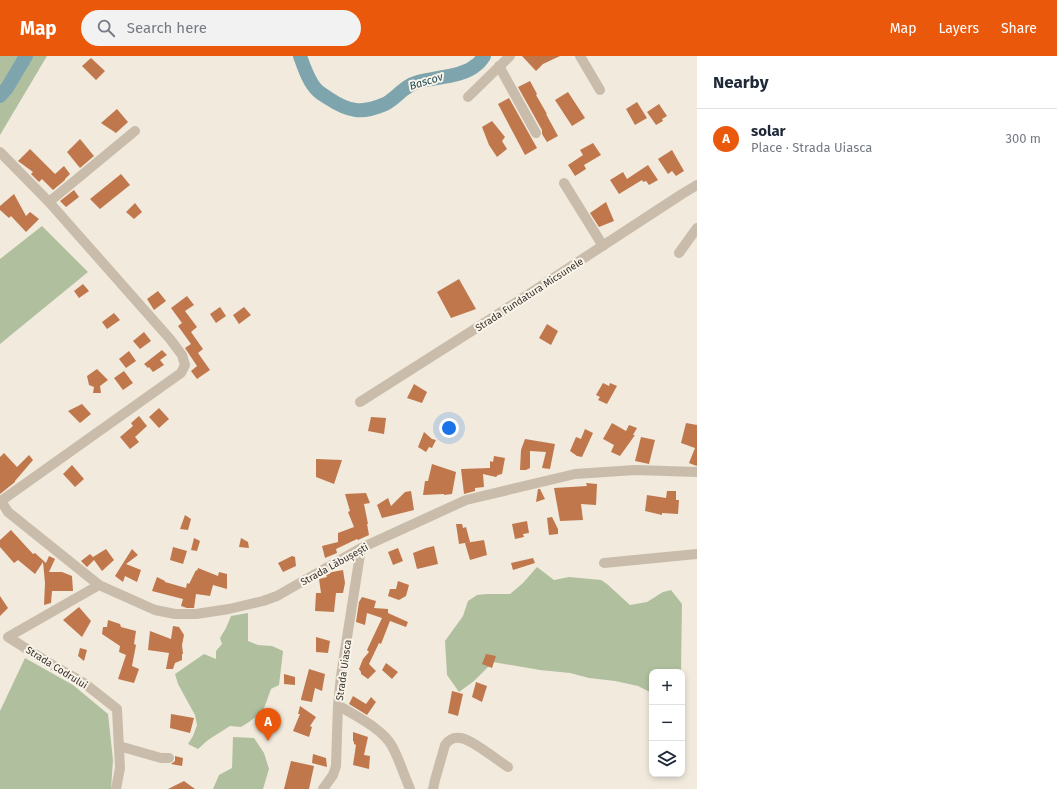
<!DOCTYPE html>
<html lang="en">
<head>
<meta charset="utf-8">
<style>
	:root { --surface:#fff; --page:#f2f2f3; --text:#1f2937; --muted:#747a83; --line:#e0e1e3; --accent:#ea580c }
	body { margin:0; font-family:"Fira Sans",sans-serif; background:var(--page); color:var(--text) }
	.controls { position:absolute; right:12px; bottom:12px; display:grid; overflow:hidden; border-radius:8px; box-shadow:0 2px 6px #0003 }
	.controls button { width:36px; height:36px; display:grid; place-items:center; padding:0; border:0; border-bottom:1px solid var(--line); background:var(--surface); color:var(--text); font:20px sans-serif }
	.you { position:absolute; left:449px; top:372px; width:14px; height:14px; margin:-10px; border:3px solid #fff; border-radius:50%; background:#1a73e8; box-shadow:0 0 0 6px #1a73e833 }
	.badge { display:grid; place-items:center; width:26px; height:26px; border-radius:50%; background:var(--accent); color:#fff; font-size:13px; font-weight:700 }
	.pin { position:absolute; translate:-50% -33px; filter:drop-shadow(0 1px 2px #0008) }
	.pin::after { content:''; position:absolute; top:21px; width:14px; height:12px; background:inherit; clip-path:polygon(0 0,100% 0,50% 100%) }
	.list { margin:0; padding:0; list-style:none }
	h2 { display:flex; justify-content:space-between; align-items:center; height:52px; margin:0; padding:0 16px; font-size:17px }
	h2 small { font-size:13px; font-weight:400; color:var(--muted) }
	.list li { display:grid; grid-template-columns:26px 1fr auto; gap:12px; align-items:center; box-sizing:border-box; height:60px; padding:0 16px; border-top:1px solid var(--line) }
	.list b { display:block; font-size:15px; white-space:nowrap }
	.list p { margin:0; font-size:13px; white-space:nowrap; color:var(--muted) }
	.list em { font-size:13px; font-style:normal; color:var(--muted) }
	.icon { flex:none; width:22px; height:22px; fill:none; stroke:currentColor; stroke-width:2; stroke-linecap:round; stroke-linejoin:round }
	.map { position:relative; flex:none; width:697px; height:733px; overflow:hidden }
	header { display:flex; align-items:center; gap:24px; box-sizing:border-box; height:56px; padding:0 20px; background:var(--accent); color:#fff }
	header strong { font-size:19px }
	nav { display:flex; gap:22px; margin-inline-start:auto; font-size:14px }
	.search { width:280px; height:36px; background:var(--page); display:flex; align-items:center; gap:10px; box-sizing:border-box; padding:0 14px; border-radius:22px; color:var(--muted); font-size:15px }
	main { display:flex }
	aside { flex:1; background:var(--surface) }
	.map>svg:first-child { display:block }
	.green { fill:#b0c09e }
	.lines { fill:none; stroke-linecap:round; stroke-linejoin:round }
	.river { stroke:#7ea5ad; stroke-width:14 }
	.building { fill:#c0774c }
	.minor { stroke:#c9bcaa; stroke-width:10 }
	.labels { text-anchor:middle; stroke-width:4; stroke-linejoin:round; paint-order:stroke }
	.street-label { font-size:10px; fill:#372f29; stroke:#f9f4ea }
	.water-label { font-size:11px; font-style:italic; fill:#204c56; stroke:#f9f4ea }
</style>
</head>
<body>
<header>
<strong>Map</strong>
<div class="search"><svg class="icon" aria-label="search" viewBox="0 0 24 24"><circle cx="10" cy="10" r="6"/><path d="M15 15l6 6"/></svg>Search here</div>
<nav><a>Map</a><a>Layers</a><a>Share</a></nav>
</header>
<main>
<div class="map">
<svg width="697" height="733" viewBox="0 0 697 733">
	<rect width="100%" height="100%" fill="#f1eadd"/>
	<path class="green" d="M0 0H47L0 79Z
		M42 170 88 216 0 288V203Z
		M537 511 554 524 569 521 601 524 607 528 630 549 647 546 663 536 671 534 682 548 681 616H652V637L638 630 615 625 589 622 570 617 540 614 493 606 474 625 459 636 447 619 445 585 463 560 468 545 477 539 487 538H510L523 527Z
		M248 557V585L258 589 272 590 283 595 279 629 271 633 263 655 249 666 241 671 230 670 208 684 198 693 188 688 193 680 197 669 195 659 178 628 175 618 204 598 216 603V595L222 588 220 582 226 572 231 560Z
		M25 602 73 629 108 658 113 704 111 733H0V655Z
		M233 681 254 682 264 697 269 713 263 733H213L219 719 232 712Z"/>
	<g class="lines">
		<path class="river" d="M300 0C304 11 309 27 318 35 321 38 325 40 328 42 349 56 362 58 385 48 397 42 403 30 418 26 434 21 463 21 476 9 479 7 482 3 484 0
			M0 40 7 32 26 0"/>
	</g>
	<path class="building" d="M522 0H560L543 8 536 15Z
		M91 2 105 15 96 24 82 10Z
		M530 25 537 38 536 39 547 58H546L558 80 547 86 542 78V74L518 31Z
		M568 36 585 62 572 70 555 44Z
		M509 42 537 92 525 99 498 48Z
		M637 46 647 62 635 69 626 53Z
		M659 48 667 60 662 63 663 65 656 69 647 56Z
		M117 53 128 66 116 77 101 67Z
		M492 65 505 81 502 85 507 93 497 101 489 89 482 71Z
		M80 83 94 100 80 112 67 96Z
		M593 87 601 99 584 109 586 113 575 120 568 109 583 99 580 94Z
		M30 93 55 118 64 110 70 118 65 123V124L53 134 42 123 39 126 31 118 33 116 18 105Z
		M672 94 684 115 676 120 672 115 668 118 658 103Z
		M648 109 658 124 649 129 646 125 643 126 642 124 619 138 610 124 623 116 627 123Z
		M121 118 130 129 100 153 90 143Z
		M74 134 79 141 66 151 60 145Z
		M14 138 26 160 30 156 39 163 26 176 11 160 9 162 0 154V150Z
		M606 146 614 165 599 171 590 157Z
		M135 147 142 156 134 163 126 156Z
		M459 223 476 253 451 262 437 236Z
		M83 228 89 235 79 242 74 235Z
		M158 235 166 245 154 254 147 243Z
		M187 240 194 249 185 255 197 271 191 276 203 293 198 297 210 314 197 323 191 315 197 310 185 292 191 288 178 270 182 267 171 252Z
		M220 251 226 260 216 267 210 258Z
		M244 251 251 259 239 268 233 259Z
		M114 257 120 264 107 273 102 266Z
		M547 268 558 275 551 289 539 282Z
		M144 276 151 285 140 293 133 285Z
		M162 294 167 299 160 304 164 309 153 316 149 311 148 312 144 308Z
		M129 295 136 305 126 312 119 303Z
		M97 313 108 324 100 330 101 337H93L94 331 89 329 87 320Z
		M124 315 133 327 123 334 114 322Z
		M603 327 609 330 610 327 617 330 607 348 598 344 600 341 596 339Z
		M414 328 427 336 422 347 407 342Z
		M82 348 91 358 80 367 68 355Z
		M159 352 169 363 159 372 149 361Z
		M139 360 147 370 135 381 139 386 130 393 120 381 133 370 131 367Z
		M371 361 386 362 384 378 368 375Z
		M612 367 626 375 629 369 637 372 633 379H635L620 400 611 396 614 389 603 383Z
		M686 367 697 369V410L694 409 689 407 695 392 681 387Z
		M585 373 593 377 582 401 577 400 570 395 576 381 581 383Z
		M424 376 432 383 436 384 432 392 429 391 426 396 418 391Z
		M641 381 655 384 649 408 635 405Z
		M525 383 555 388 550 413 542 412 546 396 530 395V412L526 414H520L521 394Z
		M4 397 17 411 29 399 33 404 15 425V426L0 438V401Z
		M494 400 505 402 502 418 498 419 496 421 483 418 484 431 475 432V435L464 438 461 413 490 412V405L493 406Z
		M316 403 342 404 334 428 316 421Z
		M432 408 456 416 452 438 444 439V438L423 439 425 425H428Z
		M72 409 84 423 75 431 63 418Z
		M586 427 597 428 596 449 581 448 583 464 560 465 554 432 587 430Z
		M538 433H540L545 443 536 446Z
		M411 435 414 454 382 462 377 449 388 442 391 450 405 436Z
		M667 435H676V444H679L678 458 662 457V459L645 455 647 439 666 442Z
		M366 437 370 447 364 448 368 468H367L369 479 358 484 357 483 336 493 337 497 325 502 322 490 338 486V477L354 471 348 456 350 455 345 438Z
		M185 459 191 463 188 474 180 473Z
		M552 461 558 473V478L549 479 547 462Z
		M527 465 529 477 523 478 524 481 515 483 512 468Z
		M456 468H462L463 472 466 471 470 486 459 488Z
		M11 474 33 498 35 497 46 507 49 500 55 503 49 516H62L72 520 73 535H52L51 547 44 549 45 527 43 506 35 518 18 504 14 507 0 491V484Z
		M194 482 200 485 197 495 191 494Z
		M241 482 248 486 249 492 239 491Z
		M484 484 487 499 470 504 465 487Z
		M434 490 438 508 417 513 413 497 426 492Z
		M173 491 187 495 183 508 170 504Z
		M398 492 403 505 393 509 388 496Z
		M106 493 114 504 102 515 94 504 87 511 81 505 90 498 93 501Z
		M132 493 138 499 126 508 141 514 137 526 125 520 123 526 115 520Z
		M292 500 295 501 296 510 283 516 278 507Z
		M533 502 535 507 513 514 511 507Z
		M198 512 218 520 219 516 227 518V533L213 529 210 540 196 538 194 552H187L181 550 183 543 152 535 157 521 165 525V526L186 532 187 527 189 528 196 514 197 515Z
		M343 514 345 527 343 537H336L334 556 315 555 316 537H321L319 523 327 521 326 519 332 516Z
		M398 525 409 529 406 540 399 544 388 540 390 533H396Z
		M0 540 8 552 0 560Z
		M362 541 376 545 374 552 388 553V557L408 566 406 571 390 565 381 588 379 587 369 608 376 615 368 623 361 618V616L359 613 363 603 369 596 367 594 382 562 367 557 365 569 356 566 359 546Z
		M79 551 91 565 82 581 63 564Z
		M108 564 120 568 121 571 136 575 134 588 136 589 132 610 139 613 134 627 118 623 126 599 119 596 120 590 102 578 103 571H107Z
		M173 570 179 571 184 579 182 589 183 598H182V604L175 607 173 613H166L169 597 148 594 150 575 171 583Z
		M316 581 330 585 328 597 316 596Z
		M80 592 87 594 84 605 78 600Z
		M486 598 496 600 492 612 482 608Z
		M386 607 398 616 392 623 382 614Z
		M309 613 325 618 322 635 315 632 312 646 301 644V643Z
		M284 618 295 621V629L284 628Z
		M476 626 487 630 482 646 472 641Z
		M452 635 463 638 458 660 448 657Z
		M353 640 366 648 371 641 376 646 367 659 349 648Z
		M300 650 316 661 310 670 312 671 309 681 293 675 300 658H298Z
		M171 658 194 662 190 677 170 672Z
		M353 676 368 681 364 699 370 700 369 713 353 709 356 689 354 688V686L353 685Z
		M313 698 326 702 327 711 312 707Z
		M175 700 183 702 182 710 171 708 175 705Z
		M291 705 314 710 309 733H284Z
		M184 725 195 733H168Z"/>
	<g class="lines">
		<path class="minor" d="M580 0 600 34
			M499 10 536 77
			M468 41 510 0
			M0 96 49 146 170 283 182 299 185 309 181 317 1 445
			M564 127 603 190
			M49 146 135 75
			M679 197 697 172
			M360 346 489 264 682 138 697 129
			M1 445 8 456 99 529 155 554 175 558H196L229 553 263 545 277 540 361 492 466 444 575 418 635 414 697 416
			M604 507 697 498
			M99 529 8 581 49 607 84 627 117 653 120 712 116 733
			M338 649C355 660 382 672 392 690 399 703 404 719 410 733
			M119 690 161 702H169
			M323 733 333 719 336 710 338 649 341 620 361 492
			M433 733 435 724 445 689C456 673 473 687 485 695 493 700 500 706 508 711"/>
	</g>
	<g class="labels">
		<g class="street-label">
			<text transform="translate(529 238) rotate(-33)" y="4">Strada Fundatura Micsunele</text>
			<text transform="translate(334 508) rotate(-29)" y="4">Strada Lăbușești</text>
			<text transform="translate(57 611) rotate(32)" y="4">Strada Codrului</text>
			<text transform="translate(343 614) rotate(-82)" y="4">Strada Uiasca</text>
		</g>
		<g class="water-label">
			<text transform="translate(426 25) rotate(-17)" y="4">Bascov</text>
		</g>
	</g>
</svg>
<div class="controls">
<button>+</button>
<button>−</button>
<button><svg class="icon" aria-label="layers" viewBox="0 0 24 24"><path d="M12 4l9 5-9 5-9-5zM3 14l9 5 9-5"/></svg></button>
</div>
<div class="you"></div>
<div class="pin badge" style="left:268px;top:685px">A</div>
</div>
<aside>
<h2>Nearby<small></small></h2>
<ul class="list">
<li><span class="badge">A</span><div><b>solar</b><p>Place · Strada Uiasca</p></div><em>300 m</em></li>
</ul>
</aside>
</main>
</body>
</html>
